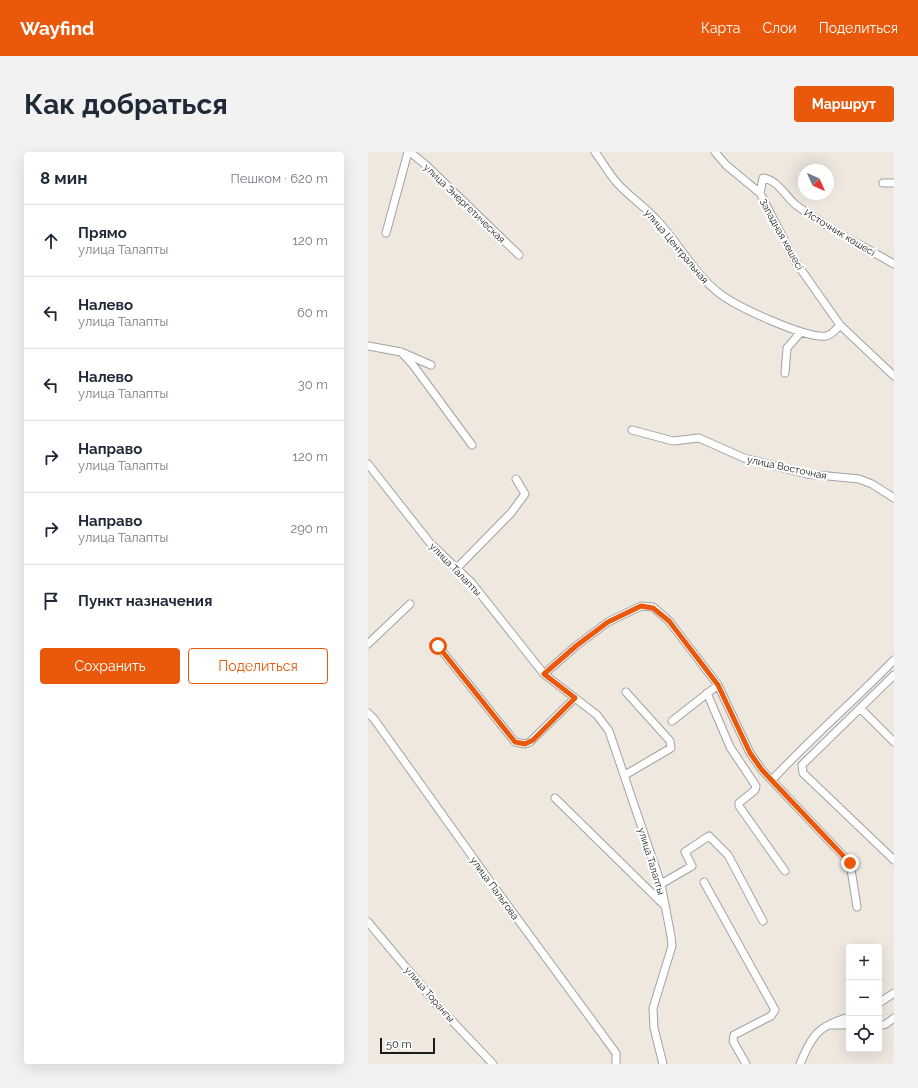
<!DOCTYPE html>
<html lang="ru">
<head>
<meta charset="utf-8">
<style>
	:root { --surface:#fff; --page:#f2f2f3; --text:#1f2937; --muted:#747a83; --line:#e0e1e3; --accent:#ea580c }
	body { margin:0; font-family:Raleway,sans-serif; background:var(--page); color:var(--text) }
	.controls { position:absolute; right:12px; bottom:12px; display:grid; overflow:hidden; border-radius:4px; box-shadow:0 4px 16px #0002 }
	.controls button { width:36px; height:36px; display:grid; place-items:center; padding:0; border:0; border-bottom:1px solid var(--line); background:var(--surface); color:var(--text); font:20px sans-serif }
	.compass { position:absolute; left:430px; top:12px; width:36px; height:36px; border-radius:50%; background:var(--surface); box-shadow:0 4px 16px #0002; rotate:135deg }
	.scale { position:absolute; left:12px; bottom:10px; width:55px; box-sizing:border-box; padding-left:4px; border:2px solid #1b1b1b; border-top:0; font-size:11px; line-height:14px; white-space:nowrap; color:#1b1b1b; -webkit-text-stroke:3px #fff; paint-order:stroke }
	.stop { position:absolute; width:12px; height:12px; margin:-9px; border:3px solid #ea580c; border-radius:50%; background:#fff }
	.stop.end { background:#ea580c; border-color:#fff; box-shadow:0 1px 4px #0008 }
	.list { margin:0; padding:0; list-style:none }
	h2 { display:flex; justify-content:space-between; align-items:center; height:52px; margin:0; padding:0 16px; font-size:17px }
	h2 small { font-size:13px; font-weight:400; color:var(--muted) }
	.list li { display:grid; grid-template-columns:26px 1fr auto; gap:12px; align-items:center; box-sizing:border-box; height:72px; padding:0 16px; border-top:1px solid var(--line) }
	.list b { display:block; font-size:15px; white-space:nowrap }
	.list p { margin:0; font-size:13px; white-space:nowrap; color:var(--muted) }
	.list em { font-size:13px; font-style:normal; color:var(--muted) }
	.actions { display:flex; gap:8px; padding:12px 16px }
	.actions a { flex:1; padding:9px 0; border:1px solid var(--accent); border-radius:4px; text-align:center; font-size:14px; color:var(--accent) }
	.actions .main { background:var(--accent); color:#fff }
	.icon { flex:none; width:22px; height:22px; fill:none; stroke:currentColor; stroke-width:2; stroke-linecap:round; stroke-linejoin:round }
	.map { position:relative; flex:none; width:526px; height:912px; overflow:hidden; border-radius:4px }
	header { display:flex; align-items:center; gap:24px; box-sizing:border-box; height:56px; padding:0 20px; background:var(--accent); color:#fff }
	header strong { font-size:19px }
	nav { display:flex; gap:22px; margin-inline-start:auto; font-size:14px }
	.intro { display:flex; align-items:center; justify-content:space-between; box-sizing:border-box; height:96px; padding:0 24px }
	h1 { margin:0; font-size:28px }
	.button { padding:10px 18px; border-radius:4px; background:var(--accent); color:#fff; font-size:14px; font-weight:700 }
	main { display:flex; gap:24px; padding:0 24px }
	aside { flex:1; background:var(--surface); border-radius:4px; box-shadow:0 4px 16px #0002 }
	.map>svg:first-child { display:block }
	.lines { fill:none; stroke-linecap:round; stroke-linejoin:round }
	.minor-casing { stroke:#a2a2a2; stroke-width:9 }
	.minor { stroke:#fff; stroke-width:7 }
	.route { stroke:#ea580c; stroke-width:5 }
	.labels { text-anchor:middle; stroke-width:4; stroke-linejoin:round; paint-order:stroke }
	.street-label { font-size:10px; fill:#1b1b1b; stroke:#fff }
</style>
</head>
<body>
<header>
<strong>Wayfind</strong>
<nav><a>Карта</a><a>Слои</a><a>Поделиться</a></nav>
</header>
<div class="intro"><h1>Как добраться</h1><a class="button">Маршрут</a></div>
<main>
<aside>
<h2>8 мин<small>Пешком · 620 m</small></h2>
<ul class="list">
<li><svg class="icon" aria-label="ahead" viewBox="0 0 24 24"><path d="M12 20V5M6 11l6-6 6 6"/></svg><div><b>Прямо</b><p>улица Талапты</p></div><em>120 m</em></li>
<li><svg class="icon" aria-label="left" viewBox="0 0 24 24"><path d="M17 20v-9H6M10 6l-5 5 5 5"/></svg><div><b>Налево</b><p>улица Талапты</p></div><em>60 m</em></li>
<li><svg class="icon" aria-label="left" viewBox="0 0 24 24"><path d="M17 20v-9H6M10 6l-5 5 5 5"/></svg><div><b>Налево</b><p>улица Талапты</p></div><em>30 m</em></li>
<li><svg class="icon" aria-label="right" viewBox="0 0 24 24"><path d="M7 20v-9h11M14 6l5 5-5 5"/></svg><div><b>Направо</b><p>улица Талапты</p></div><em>120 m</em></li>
<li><svg class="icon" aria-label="right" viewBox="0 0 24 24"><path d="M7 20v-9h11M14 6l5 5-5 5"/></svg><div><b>Направо</b><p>улица Талапты</p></div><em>290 m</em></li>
<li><svg class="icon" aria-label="arrive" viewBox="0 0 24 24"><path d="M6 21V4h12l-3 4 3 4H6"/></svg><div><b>Пункт назначения</b></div></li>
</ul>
<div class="actions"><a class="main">Сохранить</a><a>Поделиться</a></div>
</aside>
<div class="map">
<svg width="526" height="912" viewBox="0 0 526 912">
	<rect width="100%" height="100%" fill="#eee8df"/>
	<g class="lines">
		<defs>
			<path id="minor" d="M42 0 59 14 151 103
				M227 0C235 11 241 22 250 32 262 45 277 55 288 67 311 91 325 121 351 141 367 154 438 187 458 184 464 183 468 177 472 173
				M347 0 358 13 392 41 427 109 472 173 526 224
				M515 31H526
				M392 41 395 26C410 28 417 44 428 53 459 76 493 93 526 112
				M18 81 40 0
				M0 194 33 200 63 213
				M33 200 45 213 104 293
				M417 221 419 196 433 180
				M264 278 305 289 331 286 376 306 439 322 491 327 504 332 526 346
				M0 312 62 391 103 430 176 522 229 563 241 579 293 732 303 784 304 794 285 856 286 876 295 912
				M89 416 143 361 157 342 148 327
				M0 492 42 452
				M70 494 147 590 157 592 162 590 207 546
				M176 522 208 494 240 470 273 454 285 455 301 469 350 533 382 601 394 618 482 711 489 755
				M526 523 434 613 435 621 526 708
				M339 541 362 595 388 634 387 638 371 651V654L417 719
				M492 556 526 590
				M0 561 6 567 124 732 248 901V912
				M304 569 350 533
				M257 623 303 596 302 589 258 540
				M404 628C443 586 486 549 526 508
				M187 646 297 754
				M336 730 407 858 403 864 366 883 365 889 378 912
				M293 732 324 714 317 700 341 684 360 703 395 769
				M0 770 71 855 125 912
				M511 851 526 841
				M463 873H481
				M511 874 518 872 526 866
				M432 912C444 883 450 874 481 865"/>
		</defs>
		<use href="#minor" class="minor-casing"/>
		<use href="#minor" class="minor"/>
	</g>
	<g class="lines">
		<path class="route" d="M70 494 147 590 157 592 165 588 207 546 176 522 208 494 240 470 273 454 285 456 301 469 350 533 382 601 394 618 482 711"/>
	</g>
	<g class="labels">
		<g class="street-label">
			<text transform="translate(97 51) rotate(44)" y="4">улица Энергетическая</text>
			<text transform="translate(472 80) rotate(31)" y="4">Источник көшесі</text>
			<text transform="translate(414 82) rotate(61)" y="4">Западная көшесі</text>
			<text transform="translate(309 94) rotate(50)" y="4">улица Центральная</text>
			<text transform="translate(419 315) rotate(12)" y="4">улица Восточная</text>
			<text transform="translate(88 417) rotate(46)" y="4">улица Талапты</text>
			<text transform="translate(284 709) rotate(73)" y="4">улица Талапты</text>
			<text transform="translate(127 736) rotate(54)" y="4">улица Пальгова</text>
			<text transform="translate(62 842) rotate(49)" y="4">улица Торангы</text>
		</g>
	</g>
</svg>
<div class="controls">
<button>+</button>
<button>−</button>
<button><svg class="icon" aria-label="locate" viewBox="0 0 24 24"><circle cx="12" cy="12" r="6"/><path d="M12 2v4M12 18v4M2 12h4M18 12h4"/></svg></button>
</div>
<svg class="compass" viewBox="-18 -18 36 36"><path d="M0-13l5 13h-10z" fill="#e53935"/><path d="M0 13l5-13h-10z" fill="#747a83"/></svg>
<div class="scale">50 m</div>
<div class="stop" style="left:70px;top:494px"></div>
<div class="stop end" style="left:482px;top:711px"></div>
</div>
</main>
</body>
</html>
